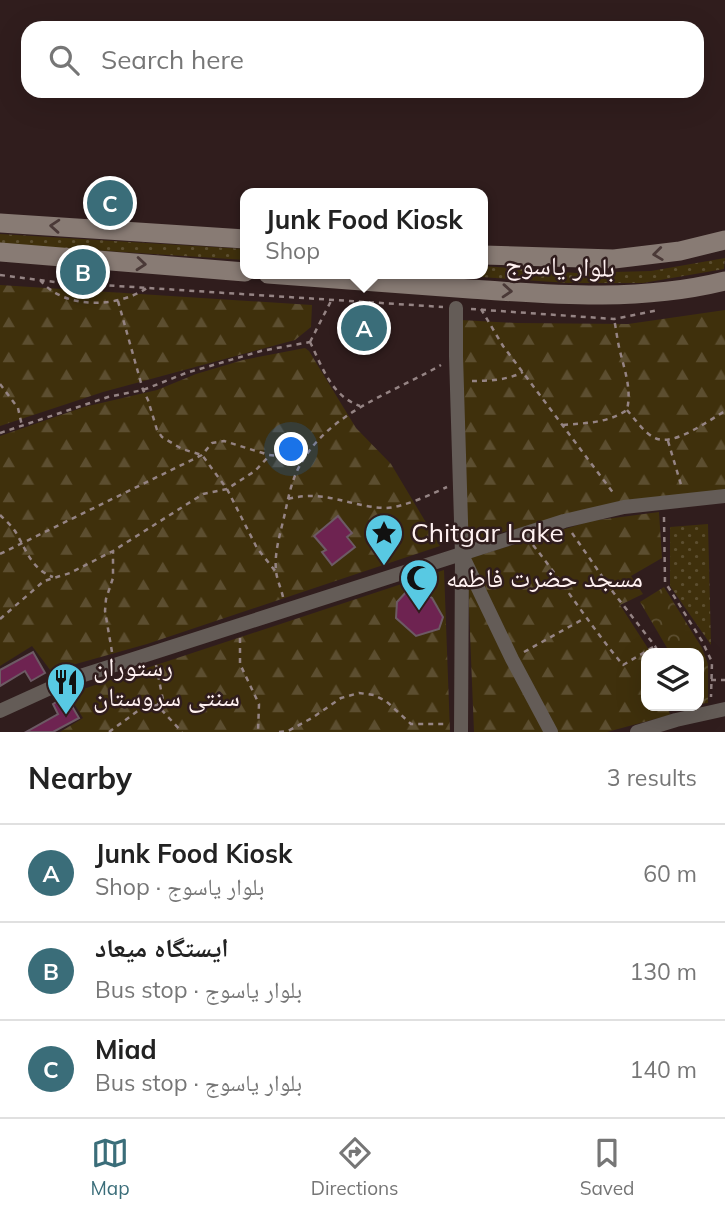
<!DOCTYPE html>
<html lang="en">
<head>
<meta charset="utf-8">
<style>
	:root { --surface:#fff; --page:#f6f6f6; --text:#222; --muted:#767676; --line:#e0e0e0; --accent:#3a6d79 }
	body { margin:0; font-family:Mulish,"Noto Naskh Arabic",sans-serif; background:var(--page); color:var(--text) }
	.controls { position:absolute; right:21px; bottom:21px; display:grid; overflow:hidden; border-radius:14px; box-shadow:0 7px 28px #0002 }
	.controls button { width:63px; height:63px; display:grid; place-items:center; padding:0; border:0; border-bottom:2px solid var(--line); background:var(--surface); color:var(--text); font:35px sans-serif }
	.you { position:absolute; left:292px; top:450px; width:24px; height:24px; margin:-18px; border:5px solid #fff; border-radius:50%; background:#1a73e8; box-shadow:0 0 0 10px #1a73e833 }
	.badge { display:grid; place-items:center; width:46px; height:46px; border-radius:50%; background:var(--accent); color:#fff; font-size:23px; font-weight:700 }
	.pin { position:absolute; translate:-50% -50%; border:4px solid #fff; box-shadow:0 2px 7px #0006 }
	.popup { position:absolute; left:240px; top:188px; width:248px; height:91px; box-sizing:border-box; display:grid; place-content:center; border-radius:14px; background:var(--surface); filter:drop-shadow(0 2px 5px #0005); font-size:23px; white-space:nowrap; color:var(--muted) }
	.popup b { font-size:26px; color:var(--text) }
	.popup::after { content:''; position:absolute; left:50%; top:100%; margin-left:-14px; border:14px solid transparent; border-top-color:var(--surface) }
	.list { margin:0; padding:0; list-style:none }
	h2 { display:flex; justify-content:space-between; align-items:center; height:91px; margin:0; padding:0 28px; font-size:30px }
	h2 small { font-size:23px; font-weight:400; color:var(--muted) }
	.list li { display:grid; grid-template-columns:46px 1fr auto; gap:21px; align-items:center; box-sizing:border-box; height:98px; padding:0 28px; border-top:2px solid var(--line) }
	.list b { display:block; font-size:26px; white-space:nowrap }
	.list p { margin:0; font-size:23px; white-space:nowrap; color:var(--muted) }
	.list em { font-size:23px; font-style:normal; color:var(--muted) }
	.icon { flex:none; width:38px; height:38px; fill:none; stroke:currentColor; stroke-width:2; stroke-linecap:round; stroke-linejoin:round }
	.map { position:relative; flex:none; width:725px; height:732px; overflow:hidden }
	.search { position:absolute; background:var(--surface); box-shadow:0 7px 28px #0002; left:21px; right:21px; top:21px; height:77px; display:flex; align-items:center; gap:18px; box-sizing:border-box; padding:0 24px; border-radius:21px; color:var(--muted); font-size:26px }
	.sheet { height:385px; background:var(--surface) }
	nav { display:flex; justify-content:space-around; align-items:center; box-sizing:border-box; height:98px; border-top:2px solid var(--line); background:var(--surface); font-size:19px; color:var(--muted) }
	nav a { display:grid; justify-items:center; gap:4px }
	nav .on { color:var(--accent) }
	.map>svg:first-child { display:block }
	.grass { fill:url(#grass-dots) }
	.forest { fill:url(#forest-firs) }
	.park { fill:url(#park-crowns) }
	.building { fill:#6e2351; stroke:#6d5a64; stroke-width:2 }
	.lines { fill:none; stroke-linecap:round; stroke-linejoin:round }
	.path { stroke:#958484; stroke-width:2.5; stroke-dasharray:5 5; stroke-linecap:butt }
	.pedestrian { stroke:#645c57; stroke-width:14 }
	.secondary { stroke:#887b74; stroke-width:19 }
	.oneway { stroke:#4a3937 }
	.labels { text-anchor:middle; stroke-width:5; stroke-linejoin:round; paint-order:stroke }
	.street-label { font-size:26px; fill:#fff1f1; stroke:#301d1d }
	.poi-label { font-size:26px; fill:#fff1f1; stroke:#301d1d; text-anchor:start }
</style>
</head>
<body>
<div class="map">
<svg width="725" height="732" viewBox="0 0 725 732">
	<defs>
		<pattern id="grass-dots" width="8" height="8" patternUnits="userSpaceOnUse" patternTransform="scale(1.75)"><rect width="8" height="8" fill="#3f300c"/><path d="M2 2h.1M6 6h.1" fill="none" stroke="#5c4e30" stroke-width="1.8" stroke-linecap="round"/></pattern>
		<pattern id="forest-firs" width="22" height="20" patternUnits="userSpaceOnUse" patternTransform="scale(1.75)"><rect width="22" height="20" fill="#3f300c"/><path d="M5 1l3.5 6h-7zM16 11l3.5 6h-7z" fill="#5c4e30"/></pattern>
		<pattern id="park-crowns" width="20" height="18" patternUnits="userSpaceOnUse" patternTransform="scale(1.75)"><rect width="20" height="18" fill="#3f300c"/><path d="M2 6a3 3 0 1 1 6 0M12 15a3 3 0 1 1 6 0" fill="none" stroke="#5c4e30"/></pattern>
	</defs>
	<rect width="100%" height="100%" fill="#301d1d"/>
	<path class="grass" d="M0 234 245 249V260L0 244Z
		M725 258 724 269 643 283H568L436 274H483V266L576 273 651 271Z
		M708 524 711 645 670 586V527Z"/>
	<path class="forest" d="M0 285 312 305 311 327 295 340 103 392 0 426Z
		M725 310V491L612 504 465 542 461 320 516 323 628 324Z
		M305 348 309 351 356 428 391 464 440 546 147 644 51 671 32 646 0 666V436L84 407 157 390 196 374 243 360Z
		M659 512 662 558 631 576 643 594 620 605 651 653H646V706H668L670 715 607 732H474L467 559 591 521Z
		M444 570 450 732H60L83 718 68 694Z"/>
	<path class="park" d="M664 587 702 648 708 664V703L699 704V653H670L640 602Z"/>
	<path class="building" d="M338 516 352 533 347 537 355 547 332 565 322 552 326 550 314 536Z
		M413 590 422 592 432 598 443 617 439 629 416 636 396 618 397 602 407 591Z
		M33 652 45 673 31 681 25 671 0 686V670Z
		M66 696 79 718 53 732H26L58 714 53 704Z"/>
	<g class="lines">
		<path class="path" d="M0 275 55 282 443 307
			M40 280C65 310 117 308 147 288
			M118 301 143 390 148 400 157 430 162 437 182 449 202 455 227 489 257 548 276 572
			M471 309 614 319 659 310
			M481 309 503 346 614 494
			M310 342C322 366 331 396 360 406
			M310 342 331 301
			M472 381C489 381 508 380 523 372
			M0 384 18 408 22 426
			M627 410C635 419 644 433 655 438 673 447 708 421 725 411
			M563 425C586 423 608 423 627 410 632 388 624 369 619 347 617 338 616 328 614 319
			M0 433 108 397 143 390 186 373 261 351 310 342
			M668 441 682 488
			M288 499C325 489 350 507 385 508 402 508 432 494 447 487
			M0 515C5 520 11 525 15 531 26 549 31 569 53 577
			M664 517 665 582 702 641 712 662 711 697
			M572 533 613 592 655 646 659 653
			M533 545C564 584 591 627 623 665L655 646
			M0 554 202 455 212 443 224 441 269 455 304 459
			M283 597C281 588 277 580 276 571 274 552 281 531 285 513 288 499 291 484 297 471 325 413 389 395 441 365
			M0 619 44 581 70 573 113 551 203 494 227 489 255 471 269 456
			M240 638V664L259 704 258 732
			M112 652 105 611 106 599 113 578V552
			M524 652 585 618
			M156 665 163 700 157 705 182 732
			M711 680H725
			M109 732 139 710 157 705
			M279 732 288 731 312 718 341 698 359 693 374 695 386 701 411 724H448"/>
		<path class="pedestrian" d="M456 308V356L462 554 461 732
			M464 559 512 659 551 732
			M0 711 68 680 564 521 624 507 725 496
			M637 732 676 720 725 709"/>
		<path class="secondary" d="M0 223 245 239
			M0 252 245 272
			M483 255 614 259 680 251 725 240
			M268 274C335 279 403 284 470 289 555 295 641 302 725 281"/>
	</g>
	<defs><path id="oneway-chevron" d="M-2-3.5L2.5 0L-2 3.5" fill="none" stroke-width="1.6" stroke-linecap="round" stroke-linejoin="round" transform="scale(1.75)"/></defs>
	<g class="oneway">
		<use href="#oneway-chevron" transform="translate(55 226) rotate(-176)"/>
		<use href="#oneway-chevron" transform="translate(658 254) rotate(173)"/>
		<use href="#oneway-chevron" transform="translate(141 264) rotate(5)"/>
		<use href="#oneway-chevron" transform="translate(507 291) rotate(4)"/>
	</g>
	<defs>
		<symbol id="sight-pin" viewBox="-11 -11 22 30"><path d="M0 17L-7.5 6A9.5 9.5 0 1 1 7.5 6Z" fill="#58c9e3" stroke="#301d1d"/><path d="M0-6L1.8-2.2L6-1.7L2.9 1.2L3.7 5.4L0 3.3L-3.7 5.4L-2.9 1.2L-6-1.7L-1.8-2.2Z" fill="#111"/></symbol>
		<symbol id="mosque-pin" viewBox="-11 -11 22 30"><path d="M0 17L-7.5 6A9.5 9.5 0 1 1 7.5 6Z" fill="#58c9e3" stroke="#301d1d"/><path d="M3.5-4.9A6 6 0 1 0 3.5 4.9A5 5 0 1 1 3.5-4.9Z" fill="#111"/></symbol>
		<symbol id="restaurant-pin" viewBox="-11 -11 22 30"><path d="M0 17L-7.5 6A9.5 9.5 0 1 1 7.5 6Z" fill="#58c9e3" stroke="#301d1d"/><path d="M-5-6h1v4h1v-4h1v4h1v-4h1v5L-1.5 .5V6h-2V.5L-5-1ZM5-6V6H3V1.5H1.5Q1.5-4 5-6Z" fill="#111"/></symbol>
	</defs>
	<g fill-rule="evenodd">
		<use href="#sight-pin" x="362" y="511" width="44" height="60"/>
		<use href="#mosque-pin" x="397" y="556" width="44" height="60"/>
		<use href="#restaurant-pin" x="44" y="660" width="44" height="60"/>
	</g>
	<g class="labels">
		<g class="street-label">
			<text transform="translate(560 266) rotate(2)" y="9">بلوار یاسوج</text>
		</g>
		<g class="poi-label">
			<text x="411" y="542">Chitgar Lake</text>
			<text x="446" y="587">مسجد حضرت فاطمه</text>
			<text x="93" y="676">رستوران<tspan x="93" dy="30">سنتی سروستان</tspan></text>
		</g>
	</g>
</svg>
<div class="controls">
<button><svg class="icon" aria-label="layers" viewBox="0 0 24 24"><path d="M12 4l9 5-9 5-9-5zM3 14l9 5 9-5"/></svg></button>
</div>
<div class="you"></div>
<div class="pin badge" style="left:364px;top:328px">A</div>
<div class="popup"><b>Junk Food Kiosk</b>Shop</div>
<div class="pin badge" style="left:83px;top:272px">B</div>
<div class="pin badge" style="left:110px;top:203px">C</div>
<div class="search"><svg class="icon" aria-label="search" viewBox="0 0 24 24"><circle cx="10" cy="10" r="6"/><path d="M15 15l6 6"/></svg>Search here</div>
</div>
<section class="sheet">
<h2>Nearby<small>3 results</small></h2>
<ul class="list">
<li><span class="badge">A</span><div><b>Junk Food Kiosk</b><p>Shop · بلوار یاسوج</p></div><em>60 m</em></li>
<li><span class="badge">B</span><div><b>ایستگاه میعاد</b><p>Bus stop · بلوار یاسوج</p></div><em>130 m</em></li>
<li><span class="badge">C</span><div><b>Miad</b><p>Bus stop · بلوار یاسوج</p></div><em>140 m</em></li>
</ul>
</section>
<nav>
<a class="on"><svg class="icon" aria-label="map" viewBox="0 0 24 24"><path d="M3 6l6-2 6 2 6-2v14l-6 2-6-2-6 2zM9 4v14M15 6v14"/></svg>Map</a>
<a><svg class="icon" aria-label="directions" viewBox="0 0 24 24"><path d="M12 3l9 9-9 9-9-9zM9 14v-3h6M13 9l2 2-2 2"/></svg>Directions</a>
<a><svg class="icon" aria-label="saved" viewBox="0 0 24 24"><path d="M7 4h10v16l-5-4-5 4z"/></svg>Saved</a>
</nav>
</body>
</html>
